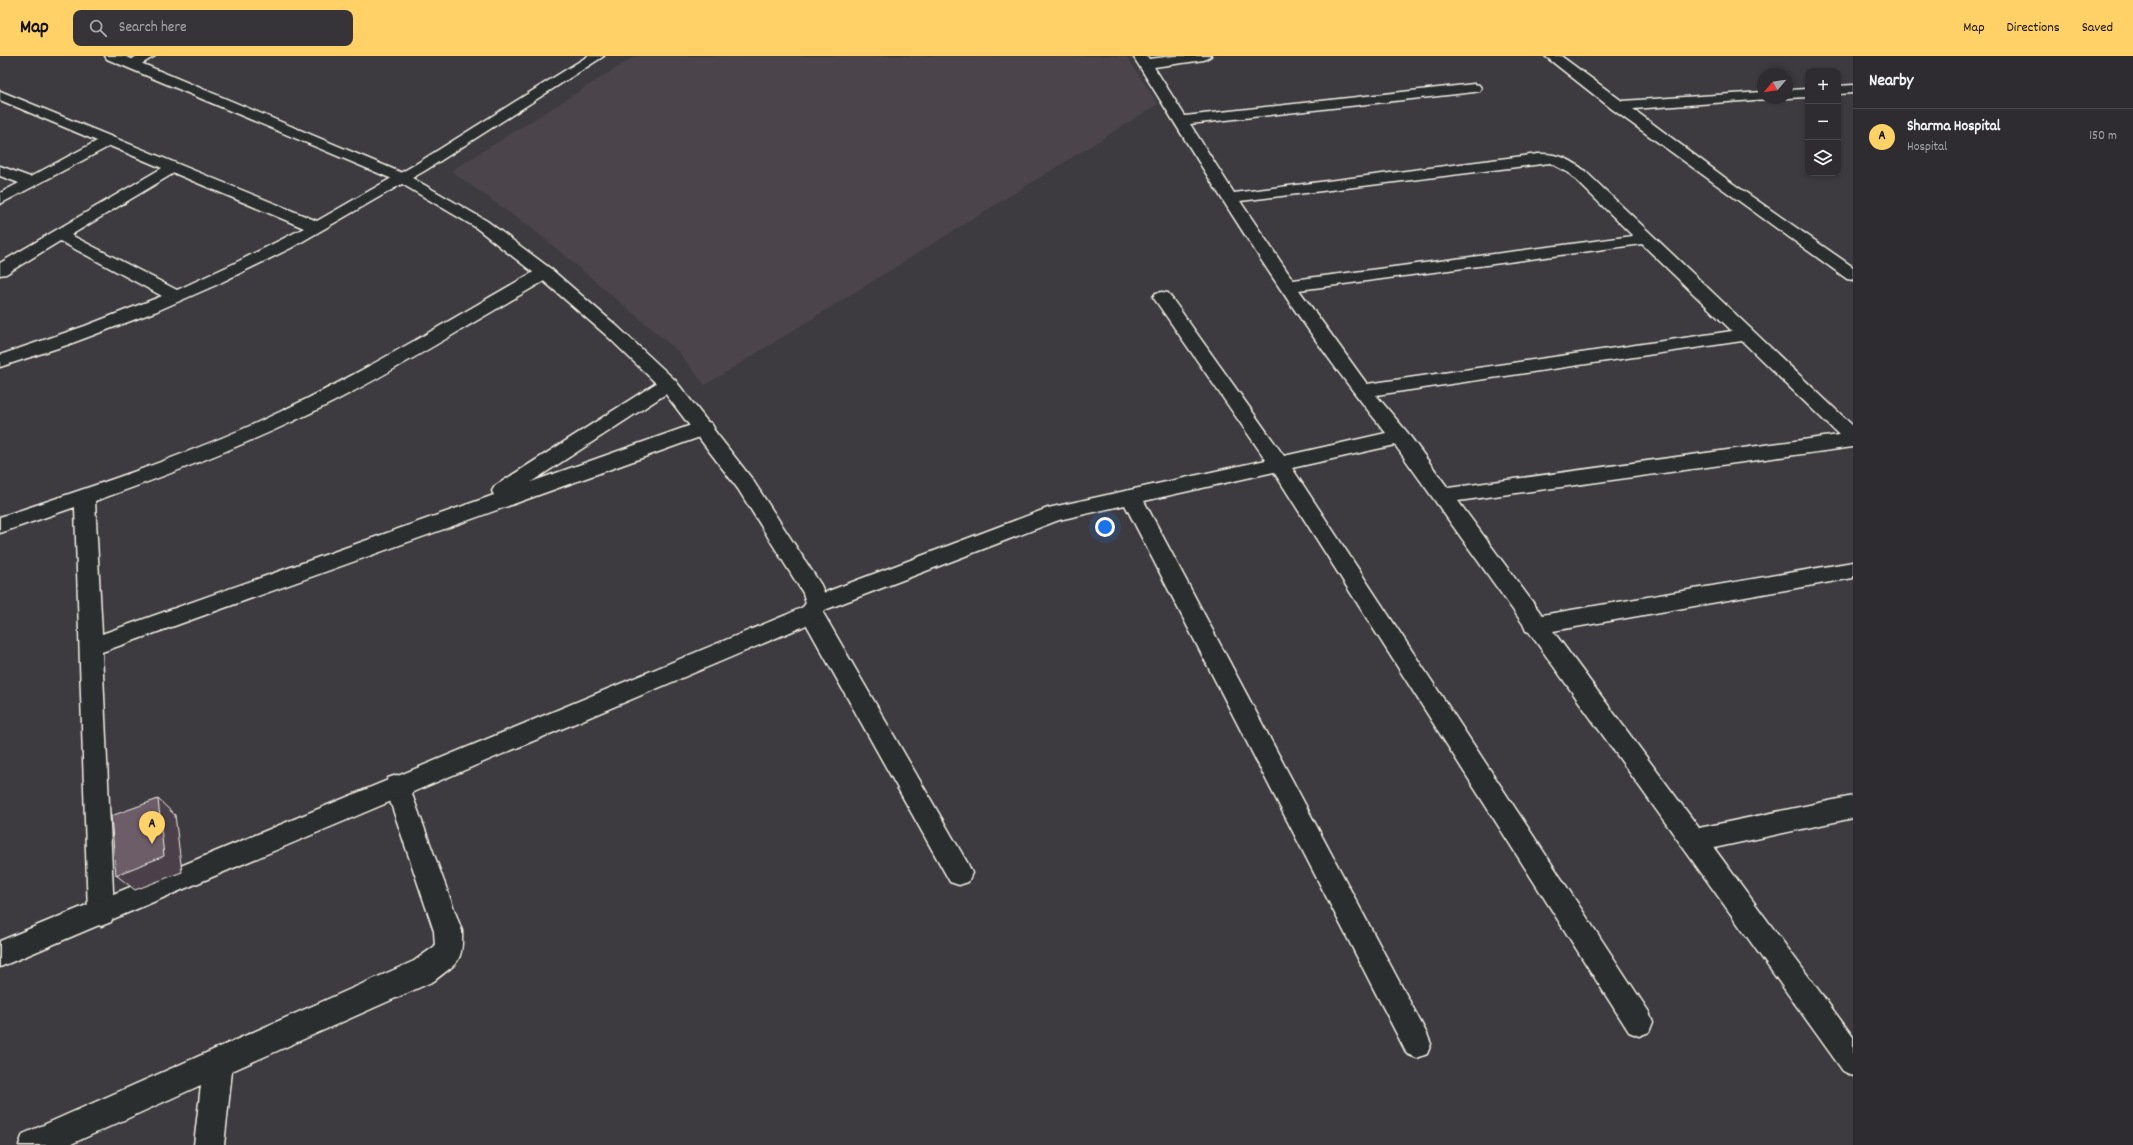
<!DOCTYPE html>
<html lang="en">
<head>
<meta charset="utf-8">
<style>
	:root { --surface:#2e2c30; --page:#363438; --text:#f1f3f6; --muted:#a7a7ab; --line:#49484c; --accent:#ffd166 }
	body { margin:0; font-family:Dekko,sans-serif; background:var(--page); color:var(--text) }
	.controls { position:absolute; right:12px; top:12px; display:grid; overflow:hidden; border-radius:8px; box-shadow:0 2px 6px #0003 }
	.controls button { width:36px; height:36px; display:grid; place-items:center; padding:0; border:0; border-bottom:1px solid var(--line); background:var(--surface); color:var(--text); font:20px sans-serif }
	.compass { position:absolute; left:1757px; top:12px; width:36px; height:36px; border-radius:50%; background:var(--surface); box-shadow:0 2px 6px #0003; rotate:241deg }
	.you { position:absolute; left:1105px; top:471px; width:14px; height:14px; margin:-10px; border:3px solid #fff; border-radius:50%; background:#1a73e8; box-shadow:0 0 0 6px #1a73e833 }
	.badge { display:grid; place-items:center; width:26px; height:26px; border-radius:50%; background:var(--accent); color:#111; font-size:13px; font-weight:700 }
	.pin { position:absolute; translate:-50% -33px; filter:drop-shadow(0 1px 2px #0008) }
	.pin::after { content:''; position:absolute; top:21px; width:14px; height:12px; background:inherit; clip-path:polygon(0 0,100% 0,50% 100%) }
	.list { margin:0; padding:0; list-style:none }
	h2 { display:flex; justify-content:space-between; align-items:center; height:52px; margin:0; padding:0 16px; font-size:17px }
	h2 small { font-size:13px; font-weight:400; color:var(--muted) }
	.list li { display:grid; grid-template-columns:26px 1fr auto; gap:12px; align-items:center; box-sizing:border-box; height:56px; padding:0 16px; border-top:1px solid var(--line) }
	.list b { display:block; font-size:15px; white-space:nowrap }
	.list p { margin:0; font-size:13px; white-space:nowrap; color:var(--muted) }
	.list em { font-size:13px; font-style:normal; color:var(--muted) }
	.icon { flex:none; width:22px; height:22px; fill:none; stroke:currentColor; stroke-width:2; stroke-linecap:round; stroke-linejoin:round }
	.map { position:relative; flex:none; width:1853px; height:1089px; overflow:hidden }
	header { display:flex; align-items:center; gap:24px; box-sizing:border-box; height:56px; padding:0 20px; background:var(--accent); color:#111 }
	header strong { font-size:19px }
	nav { display:flex; gap:22px; margin-inline-start:auto; font-size:14px }
	.search { width:280px; height:36px; background:var(--page); display:flex; align-items:center; gap:10px; box-sizing:border-box; padding:0 14px; border-radius:8px; color:var(--muted); font-size:15px }
	main { display:flex }
	aside { flex:1; background:var(--surface) }
	.map>svg:first-child { display:block }
	.built { fill:#4c454c }
	.lines { fill:none; stroke-linecap:round; stroke-linejoin:round }
	.street-casing { stroke:#f4f1e8; stroke-width:3 }
	.secondary-casing { stroke:#f4f1e8; stroke-width:3 }
	.street { fill:#2a2d2e; fill-rule:evenodd }
	.secondary { fill:#2a2d2e; fill-rule:evenodd }
	.shaded-wall { fill:#4c414a; stroke:#f4f1e8 }
	.building { fill:#6c5d69; stroke:#f4f1e8 }
</style>
</head>
<body>
<header>
<strong>Map</strong>
<div class="search"><svg class="icon" aria-label="search" viewBox="0 0 24 24"><circle cx="10" cy="10" r="6"/><path d="M15 15l6 6"/></svg>Search here</div>
<nav><a>Map</a><a>Directions</a><a>Saved</a></nav>
</header>
<main>
<div class="map">
<svg width="1853" height="1089" viewBox="0 0 1853 1089">
	<rect width="100%" height="100%" fill="#3e3b40"/>
	<filter id="ink" filterUnits="userSpaceOnUse"><feTurbulence type="fractalNoise" baseFrequency=".025" numOctaves="2"/><feDisplacementMap in="SourceGraphic" scale="8" xChannelSelector="R" yChannelSelector="G"/><feConvolveMatrix kernelMatrix="1 2 1 2 8 2 1 2 1" color-interpolation-filters="sRGB"/></filter>
	<g filter="url(#ink)">
		<path class="built" d="M636 0H1126L1158 48 705 329 678 295 538 177 451 115Z"/>
		<g class="lines">
			<defs>
				<path id="street" d="M137 0H155L138 10H128L126 7Z
					M588 0H604L426 114 291 192 216 229 157 255 67 289 0 311V299L85 270 162 240 60 185 6 218 0 219V207L162 112 110 90 0 148V137L19 127 0 120V110L30 121 97 85 0 44V35L317 165 416 108ZM174 117 304 172 233 208 177 234 71 179Z
					M1133 0H1147L1149 3 1174 0H1211L1204 4 1154 11 1185 60 1474 28 1479 29 1481 32 1479 35 1474 36 1190 68 1234 137 1538 98C1558 97 1571 103 1586 116L1853 370V391L1458 445 1542 559 1853 506V522L1553 575 1699 772 1853 740V762L1714 792 1853 981V1020L1843 1015 1529 576 1526 575 1523 568 1395 389 1292 412 1649 956 1653 966 1649 976 1639 980 1629 976 1274 416 1144 445 1427 978 1431 988 1427 998 1417 1002 1407 998 1125 449 1059 464 822 555 968 808 972 817 968 826 959 829 950 826 800 557 803 551 808 549 810 542 1048 452 1266 404 1153 241 1156 237 1162 236 1168 237 1284 400 1386 377C1290 259 1213 128 1133 0ZM1550 107 1569 117 1633 180 1293 224 1240 145ZM1642 188 1732 275 1367 328 1299 234ZM1742 285 1839 379 1448 432 1407 376 1376 339Z
					M1545 0H1561L1622 45 1763 36V42L1768 43 1633 53 1732 127 1853 211V224L1847 223 1612 53Z
					M1853 29V37L1838 38V30Z
					M1808 33V41L1787 42H1786L1787 34Z
					M545 212 551 213 553 217 551 221C478 263 407 308 333 346 256 385 177 416 95 445L102 578 494 439 492 435 495 430 661 324 668 322 675 324 677 328 675 332 531 426 697 367 704 365 711 367 714 372 711 377 102 596 114 857 111 866 101 870 91 866 88 857 75 451 0 477V461C85 433 171 405 252 369 352 324 444 267 539 213Z
					M397 719 406 722 409 730 462 875C463 907 458 906 434 925L232 1015 224 1089H194L201 1029 69 1089H19L23 1078 414 905 435 890 434 875 385 730 388 722Z"/>
				<path id="secondary" d="M105 0H124L407 119 487 165 551 213 618 271 675 324 752 423 821 529 829 548 819 563 802 571 0 911V885L786 559 803 551 806 547 803 537 738 433 661 332 606 279 539 221 475 171 397 125 107 3Z"/>
			</defs>
			<use href="#street" class="street-casing"/>
			<use href="#secondary" class="secondary-casing"/>
			<use href="#street" class="street"/>
			<use href="#secondary" class="secondary"/>
		</g>
		<path class="shaded-wall" d="M158 743 175 759 182 816 135 834 116 819Z"/>
		<path class="building" d="M158 743 164 800 116 819 111 760Z"/>
	</g>
</svg>
<div class="controls">
<button>+</button>
<button>−</button>
<button><svg class="icon" aria-label="layers" viewBox="0 0 24 24"><path d="M12 4l9 5-9 5-9-5zM3 14l9 5 9-5"/></svg></button>
</div>
<svg class="compass" viewBox="-18 -18 36 36"><path d="M0-13l5 13h-10z" fill="#e53935"/><path d="M0 13l5-13h-10z" fill="#a7a7ab"/></svg>
<div class="you"></div>
<div class="pin badge" style="left:152px;top:788px">A</div>
</div>
<aside>
<h2>Nearby<small></small></h2>
<ul class="list">
<li><span class="badge">A</span><div><b>Sharma Hospital</b><p>Hospital</p></div><em>150 m</em></li>
</ul>
</aside>
</main>
</body>
</html>
